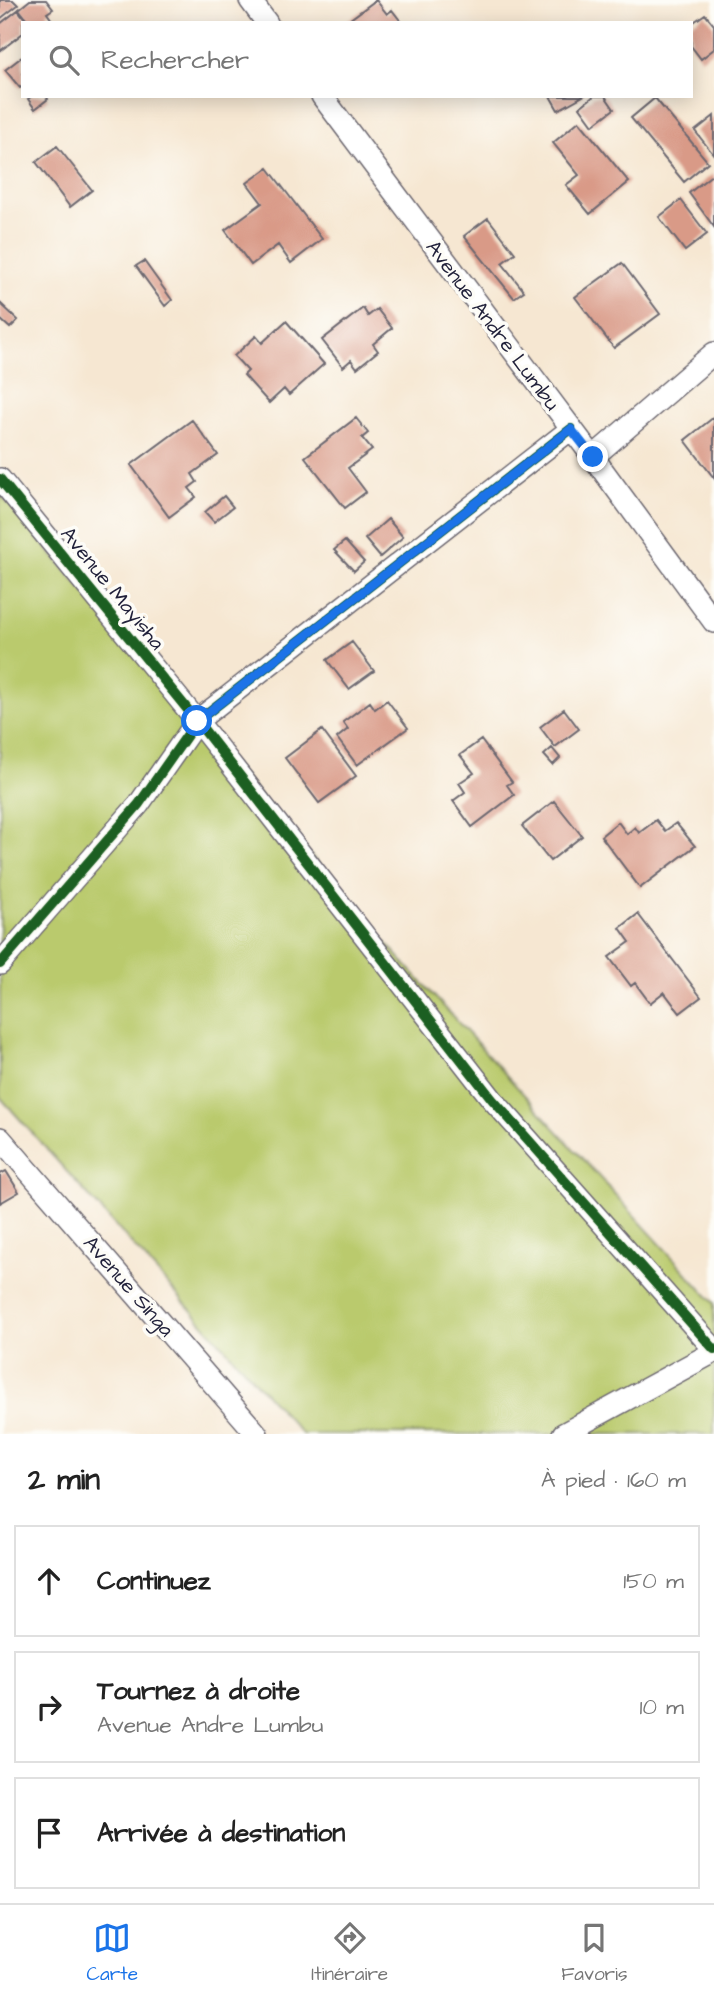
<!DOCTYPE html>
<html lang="fr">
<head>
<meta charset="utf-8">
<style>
	:root { --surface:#fff; --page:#f6f6f6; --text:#222; --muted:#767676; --line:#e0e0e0; --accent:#1a73e8 }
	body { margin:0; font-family:"Architects Daughter",sans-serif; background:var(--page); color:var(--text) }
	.stop { position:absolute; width:21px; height:21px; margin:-16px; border:5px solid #1a73e8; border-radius:50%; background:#fff }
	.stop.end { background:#1a73e8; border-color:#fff; box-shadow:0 2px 7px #0008 }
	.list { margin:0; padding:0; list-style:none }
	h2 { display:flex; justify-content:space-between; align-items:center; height:91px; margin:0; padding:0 28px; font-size:30px }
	h2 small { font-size:23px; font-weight:400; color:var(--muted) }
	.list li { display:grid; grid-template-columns:46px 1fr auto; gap:21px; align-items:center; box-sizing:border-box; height:112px; margin:0 14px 14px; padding:0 14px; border:2px solid var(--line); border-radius:0px }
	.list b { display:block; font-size:26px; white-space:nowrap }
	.list p { margin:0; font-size:23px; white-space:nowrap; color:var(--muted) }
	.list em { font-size:23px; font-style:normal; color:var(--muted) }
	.icon { flex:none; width:38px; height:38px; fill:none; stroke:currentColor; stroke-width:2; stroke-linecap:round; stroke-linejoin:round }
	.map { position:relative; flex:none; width:714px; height:1434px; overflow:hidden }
	.search { position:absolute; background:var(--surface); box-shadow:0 4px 18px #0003; left:21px; right:21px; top:21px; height:77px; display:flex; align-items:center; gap:18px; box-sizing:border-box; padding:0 24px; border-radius:0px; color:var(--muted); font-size:26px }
	.sheet { height:469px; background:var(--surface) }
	nav { display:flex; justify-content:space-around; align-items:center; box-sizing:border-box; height:98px; border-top:2px solid var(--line); background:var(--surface); font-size:19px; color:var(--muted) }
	nav a { display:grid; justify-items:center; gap:4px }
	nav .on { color:var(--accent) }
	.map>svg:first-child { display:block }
	.green { fill:#baca6d; stroke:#6e7654; stroke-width:2 }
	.building { fill:#d99a87 }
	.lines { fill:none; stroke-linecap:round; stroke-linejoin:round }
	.street-casing { stroke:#6c6770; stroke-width:24 }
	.street { stroke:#fff; stroke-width:21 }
	.cycleway-casing { stroke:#fdfcf7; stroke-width:15 }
	.cycleway { stroke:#1b5e20; stroke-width:10 }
	.route { stroke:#1a73e8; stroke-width:9 }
	.labels { text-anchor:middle; stroke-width:7; stroke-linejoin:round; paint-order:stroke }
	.street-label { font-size:21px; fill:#22223b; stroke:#fdfcf7 }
</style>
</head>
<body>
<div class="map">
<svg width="714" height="1434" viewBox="0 0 714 1434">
	<rect width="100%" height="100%" fill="#fdfcf7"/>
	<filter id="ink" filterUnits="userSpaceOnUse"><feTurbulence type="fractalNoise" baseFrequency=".0143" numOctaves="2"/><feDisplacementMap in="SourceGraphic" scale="14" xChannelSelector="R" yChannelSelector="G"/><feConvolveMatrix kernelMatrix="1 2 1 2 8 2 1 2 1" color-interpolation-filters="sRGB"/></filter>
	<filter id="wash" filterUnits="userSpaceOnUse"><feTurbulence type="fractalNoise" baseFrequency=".00686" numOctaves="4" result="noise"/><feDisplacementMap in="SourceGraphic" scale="28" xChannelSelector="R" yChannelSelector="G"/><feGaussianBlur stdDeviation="1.57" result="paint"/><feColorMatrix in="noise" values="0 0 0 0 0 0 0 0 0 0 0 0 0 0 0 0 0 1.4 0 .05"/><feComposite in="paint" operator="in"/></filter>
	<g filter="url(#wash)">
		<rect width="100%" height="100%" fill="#f6e7d2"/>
		<path class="green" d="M0 494 394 952 714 1303V1434H302L0 1097Z"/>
		<g id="blocks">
			<path class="building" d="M0 0H13L18 5 0 19Z
				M30 0H46L53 9 47 13 54 23H30L19 9Z
				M376 0 387 14 392 10 402 23H345Z
				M18 10 28 23H23V33L0 51V24Z
				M705 14 714 25V49L701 59 691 46V24Z
				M23 56V86L20 88 5 70Z
				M32 96H46L48 99 35 109 28 99Z
				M550 96H583L558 110Z
				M594 96H605L614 109 593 125 580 107Z
				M655 98 708 162 684 182 631 118Z
				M714 116V155L695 131Z
				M579 121 629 182 590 214 566 185 579 175 553 143Z
				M57 146 92 190 70 207 36 162Z
				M268 168 322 239 291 263 278 245 251 265 225 230 262 203 247 183Z
				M713 174 714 176V227L689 193Z
				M681 200 707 234 685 251 659 217Z
				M488 218 515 253 502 263 524 291 514 298 464 236Z
				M144 261 172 300 165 306 136 266Z
				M622 263 660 314 614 348 575 297Z
				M0 303 18 320 10 328 0 319Z
				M363 308 368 316 377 309 392 328 373 344 378 351 357 368 351 360 343 367 322 340Z
				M286 321 324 364 289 395 284 389 269 403 244 375 248 371 234 356 256 336 262 343Z
				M714 417V478L685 440Z
				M356 418 368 433 362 438 372 450 348 468 366 492 345 508 305 457Z
				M192 420 218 455 192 474 197 482 189 488 196 497 169 517 131 465Z
				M224 496 233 507 214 522 205 512Z
				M388 519 403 537 380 557 365 539Z
				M345 541 364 562 354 571 334 550Z
				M352 642 374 671 349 689 327 660Z
				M387 700 408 728 357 765 337 738 348 729 343 722 370 702 375 709Z
				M564 709 579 729 555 747 540 727Z
				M322 730 356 776 319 803 285 758Z
				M481 740 512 782 507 785 514 795 472 827 453 801 465 792 459 783 474 773 460 755Z
				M552 748 560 758 553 765 544 755Z
				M554 801 582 836 550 861 522 826Z
				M656 820 665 831 676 823 695 846 640 888 601 836 618 822 627 834 635 827 639 833Z
				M638 914 701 997 680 1013 664 992 650 1003 635 983 631 986 609 957 630 942 620 928Z
				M6 1171 19 1192 0 1203V1174Z"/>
		</g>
	</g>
	<g filter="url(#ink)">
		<use href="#blocks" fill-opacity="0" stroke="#6c6770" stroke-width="2"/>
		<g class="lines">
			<defs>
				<path id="street" d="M250 0 267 23
					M322 96 593 457 714 622
					M593 457 714 353
					M0 479 197 721 492 1099 714 1349
					M0 964 139 804 197 721 571 429
					M0 1138 257 1434
					M563 1434 714 1352"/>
			</defs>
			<use href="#street" class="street-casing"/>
			<use href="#street" class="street"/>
			<defs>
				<path id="cycleway" d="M0 479 197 721 492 1099 714 1349
					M0 964 139 804 197 721 571 429"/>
			</defs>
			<use href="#cycleway" class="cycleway-casing"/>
			<use href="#cycleway" class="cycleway"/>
		</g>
	</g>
	<g class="lines" filter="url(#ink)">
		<path class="route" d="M197 721 571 429 593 457"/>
	</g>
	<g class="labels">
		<g class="street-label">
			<text transform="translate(493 325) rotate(53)" y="7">Avenue Andre Lumbu</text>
			<text transform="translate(113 588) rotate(51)" y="7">Avenue Mayisha</text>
			<text transform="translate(129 1286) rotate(49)" y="7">Avenue Singa</text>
		</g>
	</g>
</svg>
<div class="stop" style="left:197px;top:721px"></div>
<div class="stop end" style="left:593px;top:457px"></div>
<div class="search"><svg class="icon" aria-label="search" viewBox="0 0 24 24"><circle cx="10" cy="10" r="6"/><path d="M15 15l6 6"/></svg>Rechercher</div>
</div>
<section class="sheet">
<h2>2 min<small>À pied · 160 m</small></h2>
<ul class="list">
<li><svg class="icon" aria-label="ahead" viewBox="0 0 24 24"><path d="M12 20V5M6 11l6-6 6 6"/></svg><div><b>Continuez</b></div><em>150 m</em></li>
<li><svg class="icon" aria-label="right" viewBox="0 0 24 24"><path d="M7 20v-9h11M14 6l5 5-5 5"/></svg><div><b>Tournez à droite</b><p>Avenue Andre Lumbu</p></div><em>10 m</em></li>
<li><svg class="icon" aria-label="arrive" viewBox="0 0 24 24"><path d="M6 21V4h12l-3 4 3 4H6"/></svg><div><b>Arrivée à destination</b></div></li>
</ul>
</section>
<nav>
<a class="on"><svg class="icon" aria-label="map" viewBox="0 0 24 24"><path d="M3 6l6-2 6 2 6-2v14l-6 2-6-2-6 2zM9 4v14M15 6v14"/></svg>Carte</a>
<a><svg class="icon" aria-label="directions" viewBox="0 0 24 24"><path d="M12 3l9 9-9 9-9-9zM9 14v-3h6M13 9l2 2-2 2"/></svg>Itinéraire</a>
<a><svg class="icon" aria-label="saved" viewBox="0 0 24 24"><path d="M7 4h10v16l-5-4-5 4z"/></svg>Favoris</a>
</nav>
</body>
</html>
